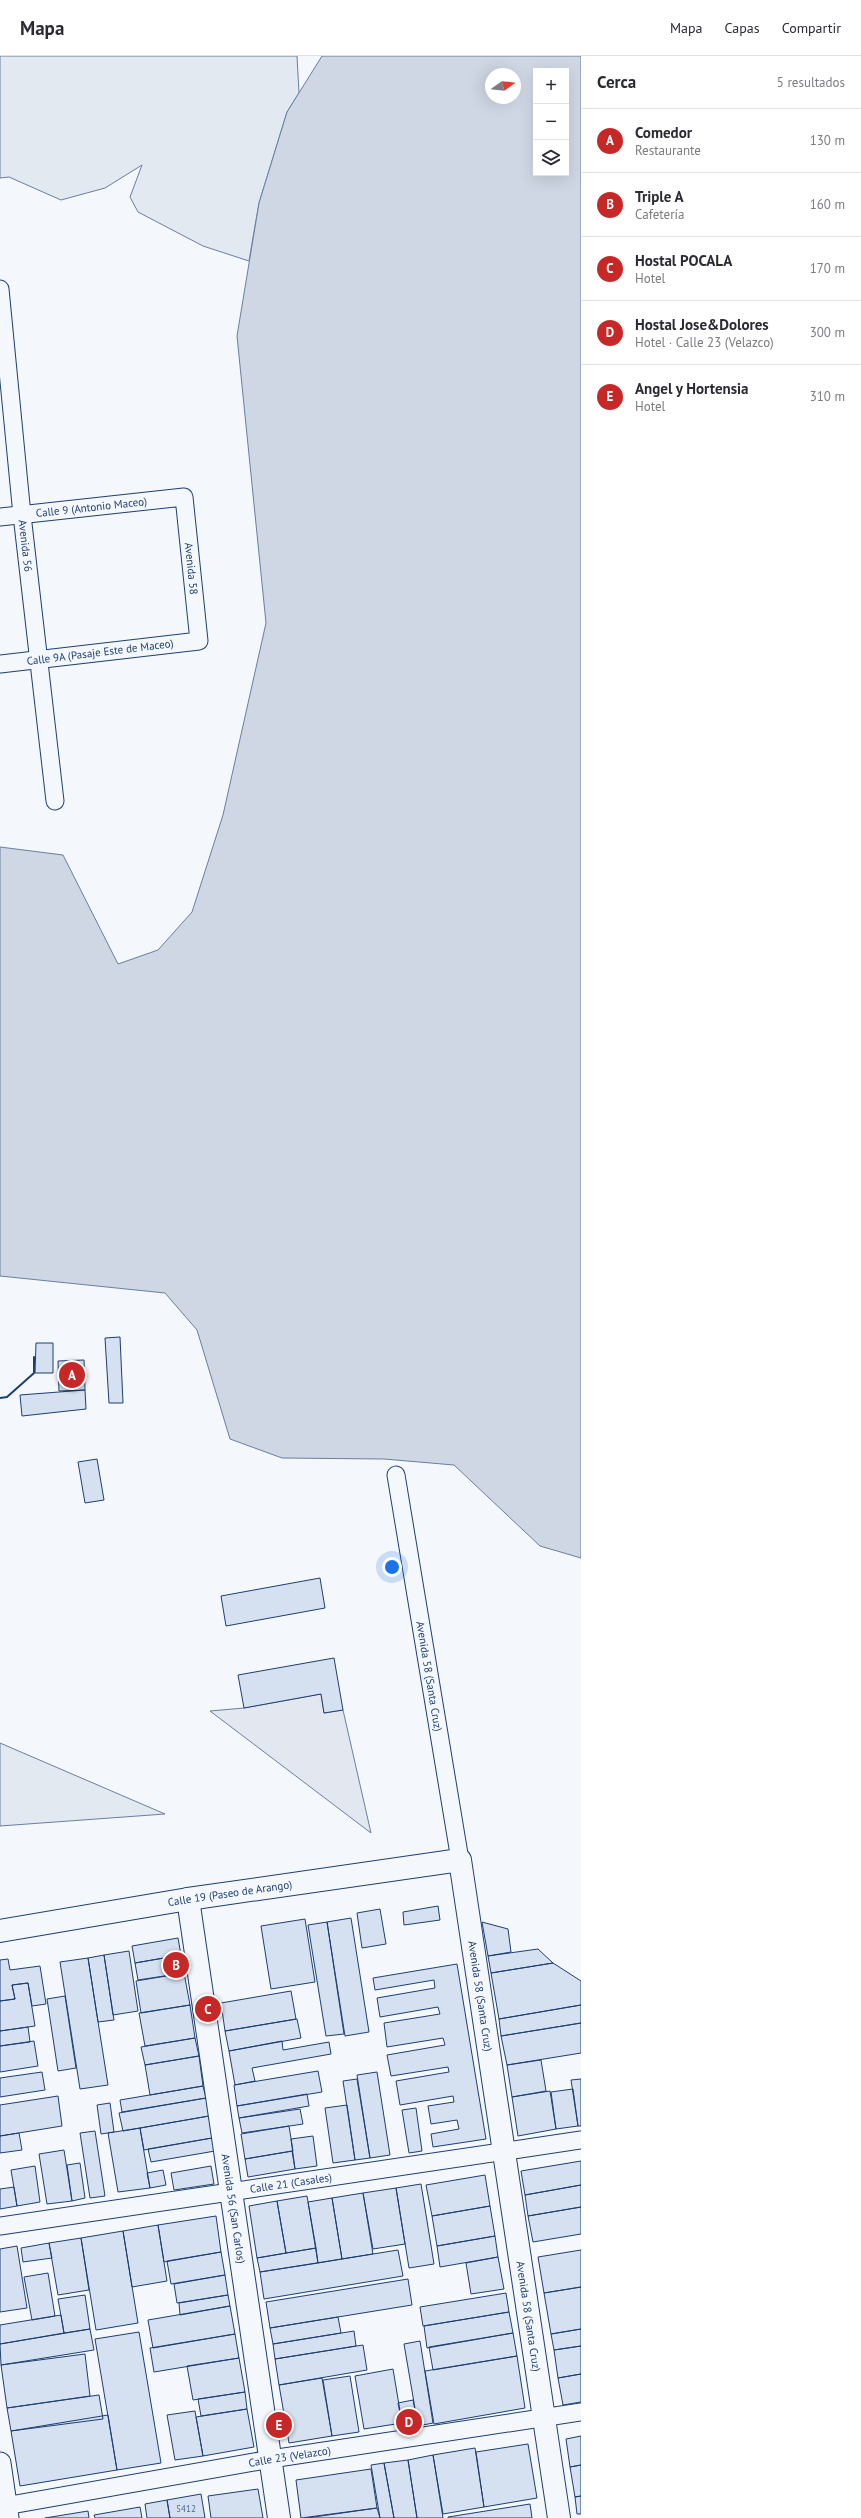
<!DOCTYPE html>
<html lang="es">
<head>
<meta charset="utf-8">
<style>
	:root { --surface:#fff; --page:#f7f7f7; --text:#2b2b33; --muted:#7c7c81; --line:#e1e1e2; --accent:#c62828 }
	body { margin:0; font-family:"PT Sans",sans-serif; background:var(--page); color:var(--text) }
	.controls { position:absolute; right:12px; top:12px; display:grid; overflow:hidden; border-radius:0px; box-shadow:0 4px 16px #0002 }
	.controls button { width:36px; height:36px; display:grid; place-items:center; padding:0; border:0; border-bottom:1px solid var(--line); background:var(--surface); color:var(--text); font:20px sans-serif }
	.compass { position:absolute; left:485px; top:12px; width:36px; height:36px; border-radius:50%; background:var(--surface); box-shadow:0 4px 16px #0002; rotate:75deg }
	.you { position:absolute; left:392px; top:1511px; width:14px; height:14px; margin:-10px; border:3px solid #fff; border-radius:50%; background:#1a73e8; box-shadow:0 0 0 6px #1a73e833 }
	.badge { display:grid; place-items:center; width:26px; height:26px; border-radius:50%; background:var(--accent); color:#fff; font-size:13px; font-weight:700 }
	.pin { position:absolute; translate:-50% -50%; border:2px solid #fff; box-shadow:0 1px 4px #0006 }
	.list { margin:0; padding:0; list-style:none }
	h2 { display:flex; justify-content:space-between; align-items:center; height:52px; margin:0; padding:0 16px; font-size:17px }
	h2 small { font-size:13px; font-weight:400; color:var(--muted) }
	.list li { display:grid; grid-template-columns:26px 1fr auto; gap:12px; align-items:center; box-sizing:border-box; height:64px; padding:0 16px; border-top:1px solid var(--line) }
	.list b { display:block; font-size:15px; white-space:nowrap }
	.list p { margin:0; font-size:13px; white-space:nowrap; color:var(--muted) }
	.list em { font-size:13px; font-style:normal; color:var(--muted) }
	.icon { flex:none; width:22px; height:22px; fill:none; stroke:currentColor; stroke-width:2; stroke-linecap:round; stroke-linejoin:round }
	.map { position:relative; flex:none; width:581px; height:2462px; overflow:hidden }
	header { display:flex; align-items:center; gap:24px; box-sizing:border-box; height:56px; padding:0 20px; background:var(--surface); border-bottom:1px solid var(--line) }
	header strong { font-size:19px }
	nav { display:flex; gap:22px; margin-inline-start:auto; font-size:14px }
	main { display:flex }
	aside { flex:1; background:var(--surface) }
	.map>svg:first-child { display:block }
	.green { fill:#e3e9f0; stroke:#687fa3 }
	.parking { fill:#e3e8f0; stroke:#687fa3 }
	.water { fill:#cfd7e4; stroke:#687fa3; fill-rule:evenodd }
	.building { fill:#d5e0f0; stroke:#1d3f73 }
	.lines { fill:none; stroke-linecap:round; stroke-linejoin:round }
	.minor-casing { stroke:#1d3f73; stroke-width:19 }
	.tertiary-casing { stroke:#1d3f73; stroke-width:23 }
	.secondary-casing { stroke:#1d3f73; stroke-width:24 }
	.minor { stroke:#f4f7fb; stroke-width:17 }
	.tertiary { stroke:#f4f7fb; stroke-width:21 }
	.secondary { stroke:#f4f7fb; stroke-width:22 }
	.wall { stroke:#1d3f73; stroke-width:2 }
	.labels { text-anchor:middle; stroke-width:3; stroke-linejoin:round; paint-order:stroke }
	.number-label { font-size:9px; fill:#4b6792 }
	.street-label { font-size:11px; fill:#1d3f73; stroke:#f4f7fb }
</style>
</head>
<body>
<header>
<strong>Mapa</strong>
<nav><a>Mapa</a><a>Capas</a><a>Compartir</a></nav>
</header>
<main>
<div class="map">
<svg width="581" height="2462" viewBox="0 0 581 2462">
	<rect width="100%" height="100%" fill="#f4f7fb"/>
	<path class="green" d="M0 0H297L299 37 287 56 259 147 249 205 203 190 138 156 130 141 142 109 105 132 61 144 9 121 0 122Z
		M0 1687 165 1758 0 1770Z"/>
	<path class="parking" d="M321 1638 324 1657 343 1654 371 1777 210 1655 244 1652Z"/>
	<path class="water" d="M322 0H581V1502L540 1490 454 1409 384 1403 282 1402 230 1383 197 1274 165 1237 0 1220V791L63 799 118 908 158 894 192 856 223 759 266 567 237 280 259 147 287 56ZM536 15H566V117H536ZM491 18H515V42H491Z"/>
	<path class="building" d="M120 1281 123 1347H109L105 1282Z
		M36 1287H53V1317H35Z
		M84 1304 85 1334 59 1335 58 1305Z
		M85 1334 86 1353 22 1360 20 1339Z
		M97 1403 104 1444 85 1447 78 1406Z
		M320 1522 325 1552 226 1570 221 1540Z
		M334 1602 343 1654 324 1657 321 1638 244 1652 238 1619Z
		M438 1850 440 1864 404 1869 403 1856Z
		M380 1853 386 1888 362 1892 357 1857Z
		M351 1862 369 1976 345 1980 327 1866Z
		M305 1863 315 1926 271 1933 261 1870Z
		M327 1866 344 1978 326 1980 308 1869Z
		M482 1866 508 1873 511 1896 488 1900Z
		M178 1882 181 1899 135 1907 132 1890Z
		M538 1893 553 1907 491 1917 488 1900Z
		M129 1895 138 1955 113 1959 104 1899Z
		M104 1899 114 1964 98 1966 88 1902Z
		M181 1899 184 1917 138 1924 135 1907Z
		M88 1902 108 2029 80 2033 60 1906Z
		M8 1903 10 1914 40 1910 46 1948 32 1950 28 1927 12 1929 15 1943 0 1945V1904Z
		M553 1907 581 1925V1949L499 1963 491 1917Z
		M457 1908 486 2083 433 2091 431 2078 459 2073 457 2064 431 2068 428 2050 454 2046 453 2040 400 2049 396 2025 449 2016 448 2011 391 2020 387 1999 445 1989 443 1982 387 1991 384 1967 440 1958 438 1951 380 1961 377 1942 435 1932 434 1924 375 1934 373 1922Z
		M184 1917 190 1949 141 1957 136 1925Z
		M28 1927 35 1970 0 1975V1945L15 1943 12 1929Z
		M291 1935 296 1963 225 1975 221 1947Z
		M65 1940 76 2012 58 2015 47 1943Z
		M190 1949 195 1982 145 1990 139 1957Z
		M581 1949V1967L501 1980 499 1963Z
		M297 1963 301 1982 229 1995 225 1975Z
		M581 1967V1997L507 2009 501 1980Z
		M28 1971 30 1986 0 1990V1975Z
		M195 1982 199 2000 145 2009 141 1991Z
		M34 1985 38 2010 0 2016V1990Z
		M282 1985 283 1994 329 1986 331 1998 252 2012 255 2025 235 2029 229 1995Z
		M199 2000 203 2030 150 2039 145 2009Z
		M541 2004 546 2035 512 2041 507 2009Z
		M318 2015 322 2036 237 2050 234 2029Z
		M42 2016 45 2034 0 2041V2022Z
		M377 2016 390 2099 370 2102 357 2019Z
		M357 2023 370 2102 355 2104 343 2025Z
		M581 2023V2070H578L571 2024Z
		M203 2030 206 2042 122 2056 120 2044Z
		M573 2033 578 2070 556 2073 551 2036Z
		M550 2035 556 2073 518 2080 512 2041Z
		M307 2038 309 2050 239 2062 237 2050Z
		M58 2040 62 2070 0 2080V2049Z
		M206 2042 209 2060 123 2075 119 2057Z
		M110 2047 114 2076 101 2078 97 2049Z
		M347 2049 355 2104 333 2107 325 2052Z
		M416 2052 422 2095 409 2097 402 2054Z
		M300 2053 303 2068 242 2077 239 2062Z
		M209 2060 212 2082 144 2094 140 2072Z
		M289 2070 293 2095 245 2103 241 2078Z
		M140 2072 150 2132 118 2136 108 2077Z
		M95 2075 105 2140 90 2142 80 2077Z
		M19 2077 22 2094 0 2097V2080Z
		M313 2080 317 2110 295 2113 291 2083Z
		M212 2082 215 2095 151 2106 148 2093Z
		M64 2094 72 2145 47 2148 39 2098Z
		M292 2095 295 2113 248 2121 245 2103Z
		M581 2105V2129L525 2139 521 2115Z
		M80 2107 85 2142 72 2145 67 2109Z
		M35 2110 40 2146 17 2150 11 2114Z
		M211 2110 214 2128 174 2134 171 2117Z
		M163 2114 166 2129 150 2132 147 2117Z
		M485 2119 490 2150 432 2160 426 2129Z
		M421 2128 434 2208 409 2212 396 2132Z
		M581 2129V2151L528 2160 525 2139Z
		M14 2131 17 2150 0 2153V2133Z
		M396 2132 405 2188 373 2193 363 2137Z
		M363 2137 373 2198 342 2203 332 2142Z
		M307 2140 316 2192 286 2197 277 2145Z
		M332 2142 342 2203 318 2207 308 2146Z
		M277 2145 286 2197 257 2202 249 2150Z
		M490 2150 495 2180 437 2190 432 2160Z
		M581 2151V2178L533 2186 528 2160Z
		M216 2160 221 2196 164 2206 158 2169Z
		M158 2169 167 2225 132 2231 123 2175Z
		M123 2175 138 2267 96 2274 81 2182Z
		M495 2180 498 2201 440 2211 437 2190Z
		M81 2182 89 2234 58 2239 49 2187Z
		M49 2187 52 2202 23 2206 21 2192Z
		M17 2190 27 2252 0 2256V2193Z
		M316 2192 318 2207 260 2216 257 2202Z
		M398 2194 403 2220 264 2243 260 2216Z
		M581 2194V2231L544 2237 538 2201Z
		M221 2196 225 2219 171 2228 167 2205Z
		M498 2201 504 2233 471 2238 466 2207Z
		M48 2217 55 2260 32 2264 24 2221Z
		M225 2219 228 2239 177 2247 174 2228Z
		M408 2223 412 2249 270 2272 266 2246Z
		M581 2231V2273L551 2278 544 2237Z
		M506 2237 509 2256 423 2270 420 2251Z
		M85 2239 90 2273 64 2277 58 2243Z
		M228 2239 230 2250 180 2259 179 2247Z
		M230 2250 235 2278 153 2292 148 2264Z
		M509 2256 513 2277 427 2292 424 2270Z
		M61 2259 64 2277 0 2288V2269Z
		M338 2261 341 2277 273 2288 270 2272Z
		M90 2273 94 2294 1 2309 0 2288Z
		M581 2273V2290L554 2294 551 2278Z
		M354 2275 356 2290 275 2303 273 2288Z
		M139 2276 161 2407 117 2414 95 2283Z
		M513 2277 517 2300 433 2314 429 2291Z
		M235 2278 239 2302 154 2316 150 2292Z
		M420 2285 433 2367 418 2370 404 2288Z
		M363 2289 367 2314 279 2329 275 2303Z
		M581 2290V2318L558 2322 554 2294Z
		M85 2298 90 2340 7 2352 1 2309Z
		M517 2300 525 2352 434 2368 425 2315Z
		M239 2302 245 2336 193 2344 187 2310Z
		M393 2313 402 2367 364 2373 355 2320Z
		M581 2318V2346L563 2349 558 2322Z
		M350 2320 359 2376 332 2380 323 2324Z
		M322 2322 332 2380 289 2387 279 2329Z
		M245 2336 247 2353 201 2360 198 2343Z
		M99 2339 103 2363 11 2375 7 2352Z
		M413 2344 417 2365 402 2367 398 2347Z
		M247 2353 254 2391 203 2400 196 2361Z
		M195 2355 203 2400 175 2404 167 2359Z
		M108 2359 117 2414 20 2430 11 2375Z
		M581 2380V2409L570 2411 566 2383Z
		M528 2388 537 2442 484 2451 476 2396Z
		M475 2392 484 2451 443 2458 433 2399Z
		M433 2399 443 2462H417L408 2404Z
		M408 2404 417 2462H394L384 2407Z
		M384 2407 394 2462H380L371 2409Z
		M581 2409V2440L575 2441 570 2411Z
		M371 2413 377 2452 301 2462 296 2424Z
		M258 2433 263 2462H211L208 2440Z
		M201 2438 205 2462H170L167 2444Z
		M581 2440V2458H577L575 2441Z
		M167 2444 170 2462H147L145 2448Z
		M530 2448 532 2462H448V2461Z
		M140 2451 142 2462H95L94 2459Z
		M377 2452 380 2462H307Z
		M88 2455 89 2462H45Z"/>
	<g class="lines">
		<defs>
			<g id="minor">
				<path id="s1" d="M0 233 22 459 55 745"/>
				<path id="s2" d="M0 461 184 441 199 585 0 608"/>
				<path id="s3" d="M396 1419 460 1804"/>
				<path id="s4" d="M0 2170 581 2084"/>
				<path id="s5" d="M0 2451 271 2403 581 2356"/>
			</g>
			<path id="tertiary" d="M0 2407 8 2462"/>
			<g id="secondary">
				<path id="s6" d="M188 1843 279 2462"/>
				<path id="s7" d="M0 1875 188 1843 460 1804 559 2462"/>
			</g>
		</defs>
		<use href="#minor" class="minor-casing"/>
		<use href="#tertiary" class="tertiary-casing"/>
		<use href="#secondary" class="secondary-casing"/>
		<use href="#minor" class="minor"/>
		<use href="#tertiary" class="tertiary"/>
		<use href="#secondary" class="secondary"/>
		<path class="wall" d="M0 1342 7 1341 34 1317V1301"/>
	</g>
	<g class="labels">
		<g class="number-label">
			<text x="186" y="2456">5412</text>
		</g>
		<g class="street-label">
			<text dy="4" stroke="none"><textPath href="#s2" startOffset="92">Calle 9 (Antonio Maceo)</textPath></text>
			<text dy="4" stroke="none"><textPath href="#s1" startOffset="258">Avenida 56</textPath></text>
			<text dy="4" stroke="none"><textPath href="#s2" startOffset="257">Avenida 58</textPath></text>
			<text transform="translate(100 596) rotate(-7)" y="4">Calle 9A (Pasaje Este de Maceo)</text>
			<text dy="4" stroke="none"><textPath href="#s3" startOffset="204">Avenida 58 (Santa Cruz)</textPath></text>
			<text dy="4" stroke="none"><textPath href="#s7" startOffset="233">Calle 19 (Paseo de Arango)</textPath></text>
			<text dy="4" stroke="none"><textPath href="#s7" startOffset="603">Avenida 58 (Santa Cruz)</textPath></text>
			<text dy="4" stroke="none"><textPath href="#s4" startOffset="294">Calle 21 (Casales)</textPath></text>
			<text dy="4" stroke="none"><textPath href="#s6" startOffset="313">Avenida 56 (San Carlos)</textPath></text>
			<text dy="4" stroke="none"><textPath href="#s7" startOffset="927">Avenida 58 (Santa Cruz)</textPath></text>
			<text dy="4" stroke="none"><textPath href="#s5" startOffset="294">Calle 23 (Velazco)</textPath></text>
		</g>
	</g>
</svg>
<div class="controls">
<button>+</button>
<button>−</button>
<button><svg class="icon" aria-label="layers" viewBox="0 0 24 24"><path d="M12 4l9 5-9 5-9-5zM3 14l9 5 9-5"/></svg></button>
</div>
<svg class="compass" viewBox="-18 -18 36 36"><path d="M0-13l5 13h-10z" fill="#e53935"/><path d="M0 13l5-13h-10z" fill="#7c7c81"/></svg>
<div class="you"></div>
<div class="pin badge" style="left:72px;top:1319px">A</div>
<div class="pin badge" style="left:176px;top:1909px">B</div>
<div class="pin badge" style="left:208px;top:1953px">C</div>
<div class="pin badge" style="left:409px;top:2366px">D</div>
<div class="pin badge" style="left:279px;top:2369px">E</div>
</div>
<aside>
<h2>Cerca<small>5 resultados</small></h2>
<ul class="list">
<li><span class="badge">A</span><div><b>Comedor</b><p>Restaurante</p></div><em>130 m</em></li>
<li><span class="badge">B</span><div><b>Triple A</b><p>Cafetería</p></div><em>160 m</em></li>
<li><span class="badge">C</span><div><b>Hostal POCALA</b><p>Hotel</p></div><em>170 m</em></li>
<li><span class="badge">D</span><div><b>Hostal Jose&amp;Dolores</b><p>Hotel · Calle 23 (Velazco)</p></div><em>300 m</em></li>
<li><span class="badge">E</span><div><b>Angel y Hortensia</b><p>Hotel</p></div><em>310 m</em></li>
</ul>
</aside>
</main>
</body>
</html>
